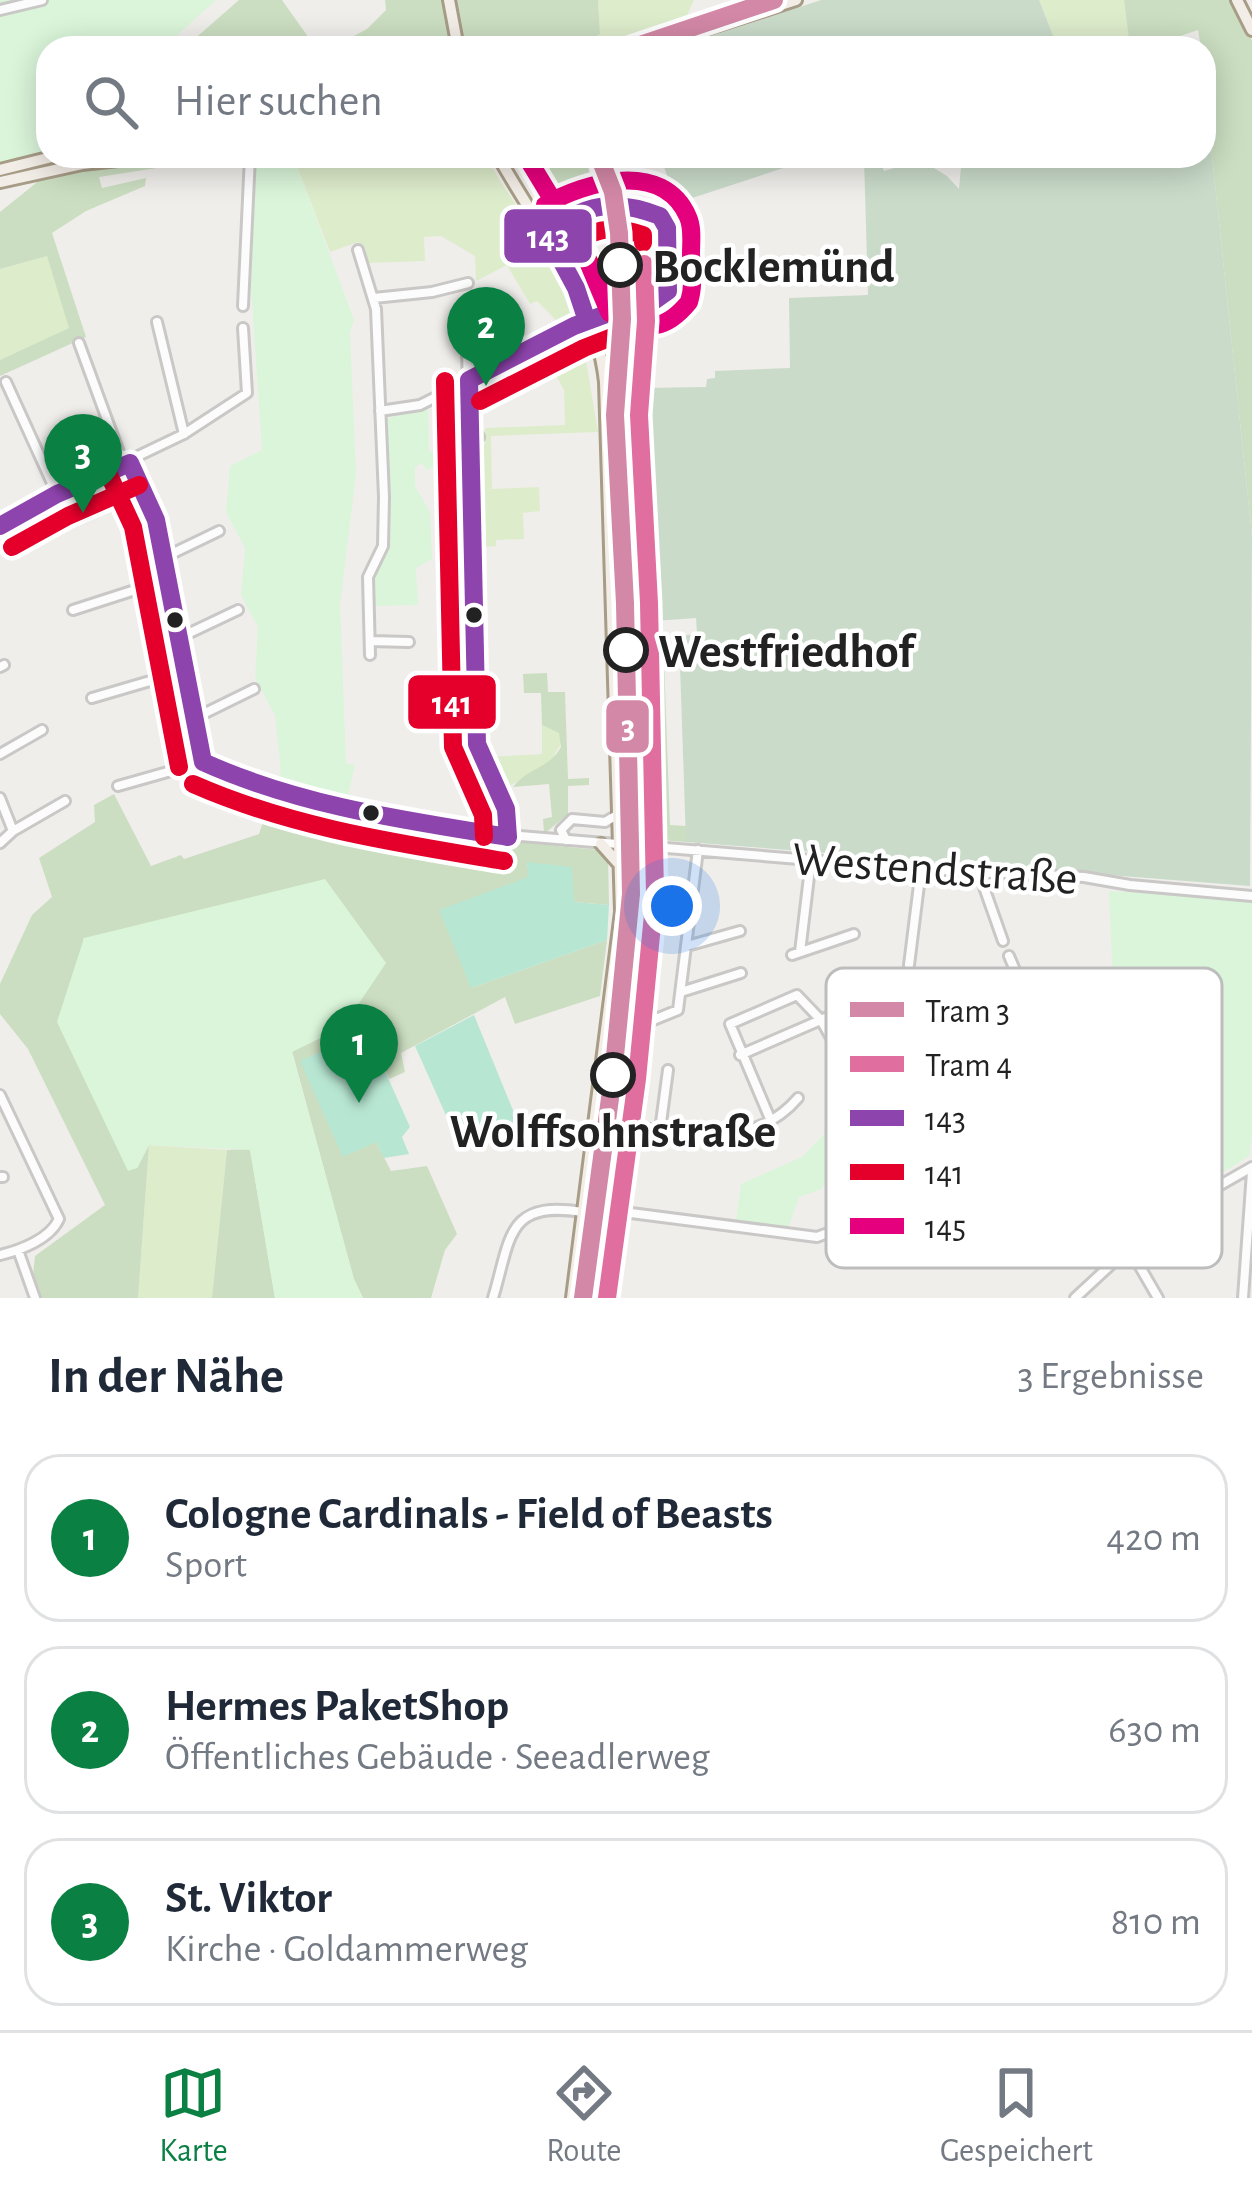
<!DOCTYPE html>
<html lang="de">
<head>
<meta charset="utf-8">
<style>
	:root { --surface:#fff; --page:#f2f2f3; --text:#1f2937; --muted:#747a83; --line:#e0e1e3; --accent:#0b8043 }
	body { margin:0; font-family:"Alegreya Sans",sans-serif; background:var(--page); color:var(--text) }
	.you { position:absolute; left:672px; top:906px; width:42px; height:42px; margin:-30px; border:9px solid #fff; border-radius:50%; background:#1a73e8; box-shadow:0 0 0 18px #1a73e833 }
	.badge { display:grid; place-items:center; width:78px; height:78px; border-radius:50%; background:var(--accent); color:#fff; font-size:39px; font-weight:700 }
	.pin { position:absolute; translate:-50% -99px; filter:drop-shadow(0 3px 6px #0008) }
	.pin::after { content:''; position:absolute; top:63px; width:42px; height:36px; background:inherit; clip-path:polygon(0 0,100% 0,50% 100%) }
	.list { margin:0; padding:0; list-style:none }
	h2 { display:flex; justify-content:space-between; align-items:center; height:156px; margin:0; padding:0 48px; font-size:51px }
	h2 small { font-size:39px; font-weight:400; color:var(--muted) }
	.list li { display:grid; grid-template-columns:78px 1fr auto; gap:36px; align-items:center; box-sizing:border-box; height:168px; margin:0 24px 24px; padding:0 24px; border:3px solid var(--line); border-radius:36px }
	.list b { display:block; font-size:45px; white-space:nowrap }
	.list p { margin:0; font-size:39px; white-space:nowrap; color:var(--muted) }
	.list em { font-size:39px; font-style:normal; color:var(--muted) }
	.icon { flex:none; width:66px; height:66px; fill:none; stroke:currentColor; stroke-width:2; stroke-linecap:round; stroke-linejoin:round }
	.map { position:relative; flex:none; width:1252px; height:1298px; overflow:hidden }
	.search { position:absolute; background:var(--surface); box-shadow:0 6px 30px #0003; left:36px; right:36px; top:36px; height:132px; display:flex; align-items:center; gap:30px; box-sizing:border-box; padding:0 42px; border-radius:36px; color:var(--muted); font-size:45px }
	.sheet { height:732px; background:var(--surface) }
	nav { display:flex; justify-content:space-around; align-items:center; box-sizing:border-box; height:168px; border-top:3px solid var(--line); background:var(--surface); font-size:33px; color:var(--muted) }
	nav a { display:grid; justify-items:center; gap:6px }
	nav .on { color:var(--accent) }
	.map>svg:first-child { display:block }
	.grass { fill:#ddeccb }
	.forest { fill:#cbdec1 }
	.cemetery { fill:#cadbca }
	.park { fill:#daf5da }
	.pitch { fill:#b7e6d2 }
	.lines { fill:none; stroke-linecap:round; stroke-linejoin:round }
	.minor-casing { stroke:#c9c8c7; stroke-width:14 }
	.major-casing { stroke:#a79c86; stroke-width:16 }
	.minor { stroke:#fdfcfc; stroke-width:8 }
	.major { stroke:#f3ede7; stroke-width:10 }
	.bus-1-casing { stroke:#fff; stroke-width:27 }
	.bus-2-casing { stroke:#fff; stroke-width:27 }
	.bus-3-casing { stroke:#fff; stroke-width:27 }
	.bus-1 { stroke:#8e44ad; stroke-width:18 }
	.bus-2 { stroke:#e4002b; stroke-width:18 }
	.bus-3 { stroke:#e5007d; stroke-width:18 }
	.tram-1-casing { stroke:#fff; stroke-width:27 }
	.tram-2-casing { stroke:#fff; stroke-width:27 }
	.tram-1 { stroke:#d288a6; stroke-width:18 }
	.tram-2 { stroke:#e06e9f; stroke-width:18 }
	.stop-dot { fill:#fff; stroke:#222; stroke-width:6 }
	.bus-dot { fill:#222; stroke:#fff; stroke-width:4.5 }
	.labels { text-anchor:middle; stroke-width:9; stroke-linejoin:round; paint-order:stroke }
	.stop-label { font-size:48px; font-weight:bold; fill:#222; stroke:#fff; text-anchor:start }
	.street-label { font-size:48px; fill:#222; stroke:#fff }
	.key { fill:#fff; stroke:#bdbdbd; stroke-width:3 }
	.key-label { font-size:33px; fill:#222 }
	.line-badge { stroke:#fff; stroke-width:4.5 }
	.badge-label { font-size:33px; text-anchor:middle; font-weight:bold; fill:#fff }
</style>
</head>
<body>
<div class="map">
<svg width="1252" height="1298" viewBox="0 0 1252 1298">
	<rect width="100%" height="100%" fill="#f0eeeb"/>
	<path class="grass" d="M598 0H694L685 20 623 48H575L600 34Z
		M1039 0H1124L1130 48H1058Z
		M293 156H486C507 198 571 275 571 318L560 324 537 301 530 304 507 265 476 281 475 256 441 236 424 237 425 261 369 263 366 262V249L358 242 330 252Z
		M591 208V217L583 223 584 239 592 240 593 313 554 234Z
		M47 256 70 328 0 360V269Z
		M574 335 582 337 598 432 491 436 492 489 539 487 540 511 523 513 524 539 496 540V546L481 547 479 453 485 444V428L565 425 564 390 542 351Z
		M542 725 559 733 563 740 548 766 507 787 488 757 542 754Z
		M149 1145 227 1150 212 1298H138Z"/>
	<path class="forest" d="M239 0H282L316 48H184Z
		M385 0H443L450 48H331L367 29 386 10Z
		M454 0H598L600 34 575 48H464Z
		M1124 0H1233L1252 41V536L1204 79V48H1201L1198 30 1145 48H1130Z
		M233 156 99 177 102 188 146 178 145 186 86 211 52 233 86 337 0 376V360L69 328 47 256 0 269V212L51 171Z
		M535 156H584L588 163 590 183 552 214 545 211 521 171Z
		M643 388 648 525 630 526 631 555 625 546 620 390Z
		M664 659 670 825 686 826V842L635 838 631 660Z
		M547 673 548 692H565L568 779 589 778V785L568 786V814L544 834 543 819 552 817 549 784 513 787C527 768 549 769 561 747L559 733 542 725 541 693H524L523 674Z
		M114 794 151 866 181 855 184 859 259 834 272 795C380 826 491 841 602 850L608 856 609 905 574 902 527 863 529 876 471 988 607 940 600 996 515 1024 505 997 401 1053 405 1072 389 1079 367 1031 376 1142 391 1171 427 1166 457 1234 445 1250 431 1298H363L354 1280 292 1051 343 1027 83 938 137 1168 149 1145 138 1298H42L33 1275 35 1256 105 1205 28 1049 0 1014V984L32 915 52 897 39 858 95 822 94 805Z
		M250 1149 275 1298H212L227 1150Z"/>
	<path class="cemetery" d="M821 0H1039L1058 48H675Z
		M1204 79 1252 536 1250 886 686 842 679 636 697 634 696 618 655 621V638H634L629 525 648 524 643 388 706 387 707 379 715 378V371L790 368 789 298 868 295 864 158 832 156H878L884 171 921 160 947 176 959 189 962 156H1204Z
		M660 156H820L677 203Z"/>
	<path class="park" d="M0 0H216L163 48H48V152L0 164Z
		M265 156H293L354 320 350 333 356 474 340 604 346 763 355 765 346 804 342 806 276 785 281 772 275 715 255 678 258 627 241 595 245 548 226 512 230 466 262 450 251 287 254 158Z
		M428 406 429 452H437V464L427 470 422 463 415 467V486L430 512 432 559 416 568 418 605 373 606 372 576 389 537 385 419Z
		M325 879 386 963 343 1027 292 1052 354 1279 363 1298H275L250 1150 149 1145 137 1168 128 1171 57 1022 84 938Z
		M1109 891 1252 900V1138L1249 1156 1128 1232C1102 1207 1093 1168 1083 1133L1139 1107 1137 1041 1114 1016Z
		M825 1133 841 1144 822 1189 799 1197 789 1226 782 1230 736 1221 741 1184 802 1157Z"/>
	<path class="pitch" d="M527 862 572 867 574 902 609 905 607 940 471 988 439 910 528 877Z
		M474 1015 519 1125 462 1151 415 1046Z
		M367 1031 410 1127 402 1137 409 1154 384 1158 376 1142 343 1157 300 1061Z"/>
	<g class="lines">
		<defs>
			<path id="minor" d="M0 10 42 0
				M358 250 376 309 384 497 383 546 368 577 370 655
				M374 298 432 292 468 283
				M243 306 250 156
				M466 310 477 744C486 782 512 793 508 837
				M157 322 184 434
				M79 343 124 466
				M6 382 57 494
				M380 411 420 405 587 321
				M470 431H476L479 437 470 446
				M130 463 156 520 203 762
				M0 526 25 510 184 434 247 393 243 328
				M165 557 219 531
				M73 610 169 579
				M179 638 238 610
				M370 641 409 642
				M0 667 4 665
				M92 698 184 671
				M193 719 254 689
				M0 754 42 730
				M118 786 203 762 297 798 357 814 459 831 921 869 1084 877 1130 885 1252 896
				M0 798 13 831 0 843
				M13 831 65 801
				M566 840 561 830 572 819 605 822 617 815
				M979 873 1003 941
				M687 946 740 931
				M800 952 811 860
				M792 955 854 934
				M1009 956 1063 1084 1099 1196 1158 1298
				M909 965 921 869
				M681 992 741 973
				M925 992 1036 1200
				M740 1055 892 989
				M900 1074 1028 1005
				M0 1095 59 1219C50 1239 21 1250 0 1255
				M771 1121 730 1024 797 995 821 1020 834 1043 879 1159 861 1219
				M612 1125C678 1129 748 1156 798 1098
				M660 1130 668 1070
				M879 1159 918 1144
				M0 1177H3
				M966 1192 1078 1133
				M600 1209 817 1237 868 1218 929 1235 940 1208
				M18 1250 35 1298
				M493 1298C511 1238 506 1200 582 1212
				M589 1298 621 1038 631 1029 678 1010 698 850
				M1075 1298 1159 1220 1252 1167
				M1243 1298 1252 1172"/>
			<path id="major" d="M449 0 458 48
				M1237 0 1252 30
				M648 48 796 0
				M498 156C538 229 596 297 605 382L621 912 572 1298
				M0 170 56 156
				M0 182 82 164 155 156
				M601 844 617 862"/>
		</defs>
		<use href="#minor" class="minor-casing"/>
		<use href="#major" class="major-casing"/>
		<use href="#minor" class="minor"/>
		<use href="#major" class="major"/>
		<defs>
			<path id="bus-1" d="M587 321 576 288 548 236C581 202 617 199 660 216L667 228 668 291 651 303 634 298 629 262
				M469 380 477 744 506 809 508 837
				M469 380 574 326 609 313
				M130 463 156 520 203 762
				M0 526 57 494 130 463
				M203 762C301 806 403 820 508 837"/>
			<path id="bus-2" d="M610 313 598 278 578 241C599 226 619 227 643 235V243
				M445 381 453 747 483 815 484 837
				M480 401 584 348 617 335
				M108 473 133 527 179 767
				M12 547 68 516 139 485
				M193 784C293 828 397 843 504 861"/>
			<path id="bus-3" d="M526 156 583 250 609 312
				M545 205C585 182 663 159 688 217 693 228 691 242 691 254 692 270 694 286 689 302 667 329 646 333 618 314"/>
		</defs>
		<use href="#bus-1" class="bus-1-casing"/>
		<use href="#bus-2" class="bus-2-casing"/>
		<use href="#bus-3" class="bus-3-casing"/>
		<use href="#bus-1" class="bus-1"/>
		<use href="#bus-2" class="bus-2"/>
		<use href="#bus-3" class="bus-3"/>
		<defs>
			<path id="tram-1" d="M631 48 774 0
				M583 1298 613 1076 631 894 625 603 615 415 622 319 619 233 613 192 599 156"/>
			<path id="tram-2" d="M607 1298 637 1079 655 894 649 603 639 415 646 321 644 264"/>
		</defs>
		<use href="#tram-1" class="tram-1-casing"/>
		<use href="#tram-2" class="tram-2-casing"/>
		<use href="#tram-1" class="tram-1"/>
		<use href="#tram-2" class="tram-2"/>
	</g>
	<g class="stop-dot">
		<circle cx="620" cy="265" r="20"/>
		<circle cx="626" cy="650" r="20"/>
		<circle cx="613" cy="1075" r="20"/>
	</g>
	<g class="bus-dot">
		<circle cx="474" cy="615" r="10"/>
		<circle cx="175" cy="620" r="10"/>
		<circle cx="371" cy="813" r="10"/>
	</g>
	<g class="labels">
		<g class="stop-label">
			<text x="652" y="282">Bocklemünd</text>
			<text x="658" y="667">Westfriedhof</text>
			<text x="613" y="1147" text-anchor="middle">Wolffsohnstraße</text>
		</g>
		<g class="street-label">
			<text transform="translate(935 867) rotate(4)" y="17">Westendstraße</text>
		</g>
	</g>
	<rect x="826" y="968" width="396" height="300" rx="18" class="key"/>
	<rect x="850" y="1002" width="54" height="15" fill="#d288a6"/>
	<rect x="850" y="1056" width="54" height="16" fill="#e06e9f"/>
	<rect x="850" y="1110" width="54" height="16" fill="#8e44ad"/>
	<rect x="850" y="1164" width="54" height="16" fill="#e4002b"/>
	<rect x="850" y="1218" width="54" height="16" fill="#e5007d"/>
	<g class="key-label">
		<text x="925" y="1022">Tram 3</text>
		<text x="925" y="1076">Tram 4</text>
		<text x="925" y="1130">143</text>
		<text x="925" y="1184">141</text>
		<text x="925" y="1238">145</text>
	</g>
	<g class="line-badge">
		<rect x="502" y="207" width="92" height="58" rx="12" fill="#8e44ad"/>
		<rect x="406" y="673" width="92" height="58" rx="12" fill="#e4002b"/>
		<rect x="604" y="698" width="47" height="57" rx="12" fill="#d288a6"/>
	</g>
	<g class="badge-label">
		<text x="548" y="248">143</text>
		<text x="452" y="714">141</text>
		<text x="628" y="738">3</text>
	</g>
</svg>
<div class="you"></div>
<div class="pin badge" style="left:359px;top:1103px">1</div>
<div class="pin badge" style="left:486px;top:386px">2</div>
<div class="pin badge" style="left:83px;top:513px">3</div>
<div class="search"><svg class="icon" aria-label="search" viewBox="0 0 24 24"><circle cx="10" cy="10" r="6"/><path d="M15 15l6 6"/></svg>Hier suchen</div>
</div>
<section class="sheet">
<h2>In der Nähe<small>3 Ergebnisse</small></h2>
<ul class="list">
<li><span class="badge">1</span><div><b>Cologne Cardinals - Field of Beasts</b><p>Sport</p></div><em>420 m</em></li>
<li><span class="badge">2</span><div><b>Hermes PaketShop</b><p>Öffentliches Gebäude · Seeadlerweg</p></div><em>630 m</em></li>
<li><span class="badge">3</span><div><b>St. Viktor</b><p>Kirche · Goldammerweg</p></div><em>810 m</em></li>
</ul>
</section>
<nav>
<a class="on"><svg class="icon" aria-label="map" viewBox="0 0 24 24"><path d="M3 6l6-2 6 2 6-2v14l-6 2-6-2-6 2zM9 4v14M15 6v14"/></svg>Karte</a>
<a><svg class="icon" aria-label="directions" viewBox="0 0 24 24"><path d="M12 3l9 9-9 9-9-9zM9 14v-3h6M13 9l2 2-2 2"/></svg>Route</a>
<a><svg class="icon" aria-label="saved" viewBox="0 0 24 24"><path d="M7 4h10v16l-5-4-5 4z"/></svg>Gespeichert</a>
</nav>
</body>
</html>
